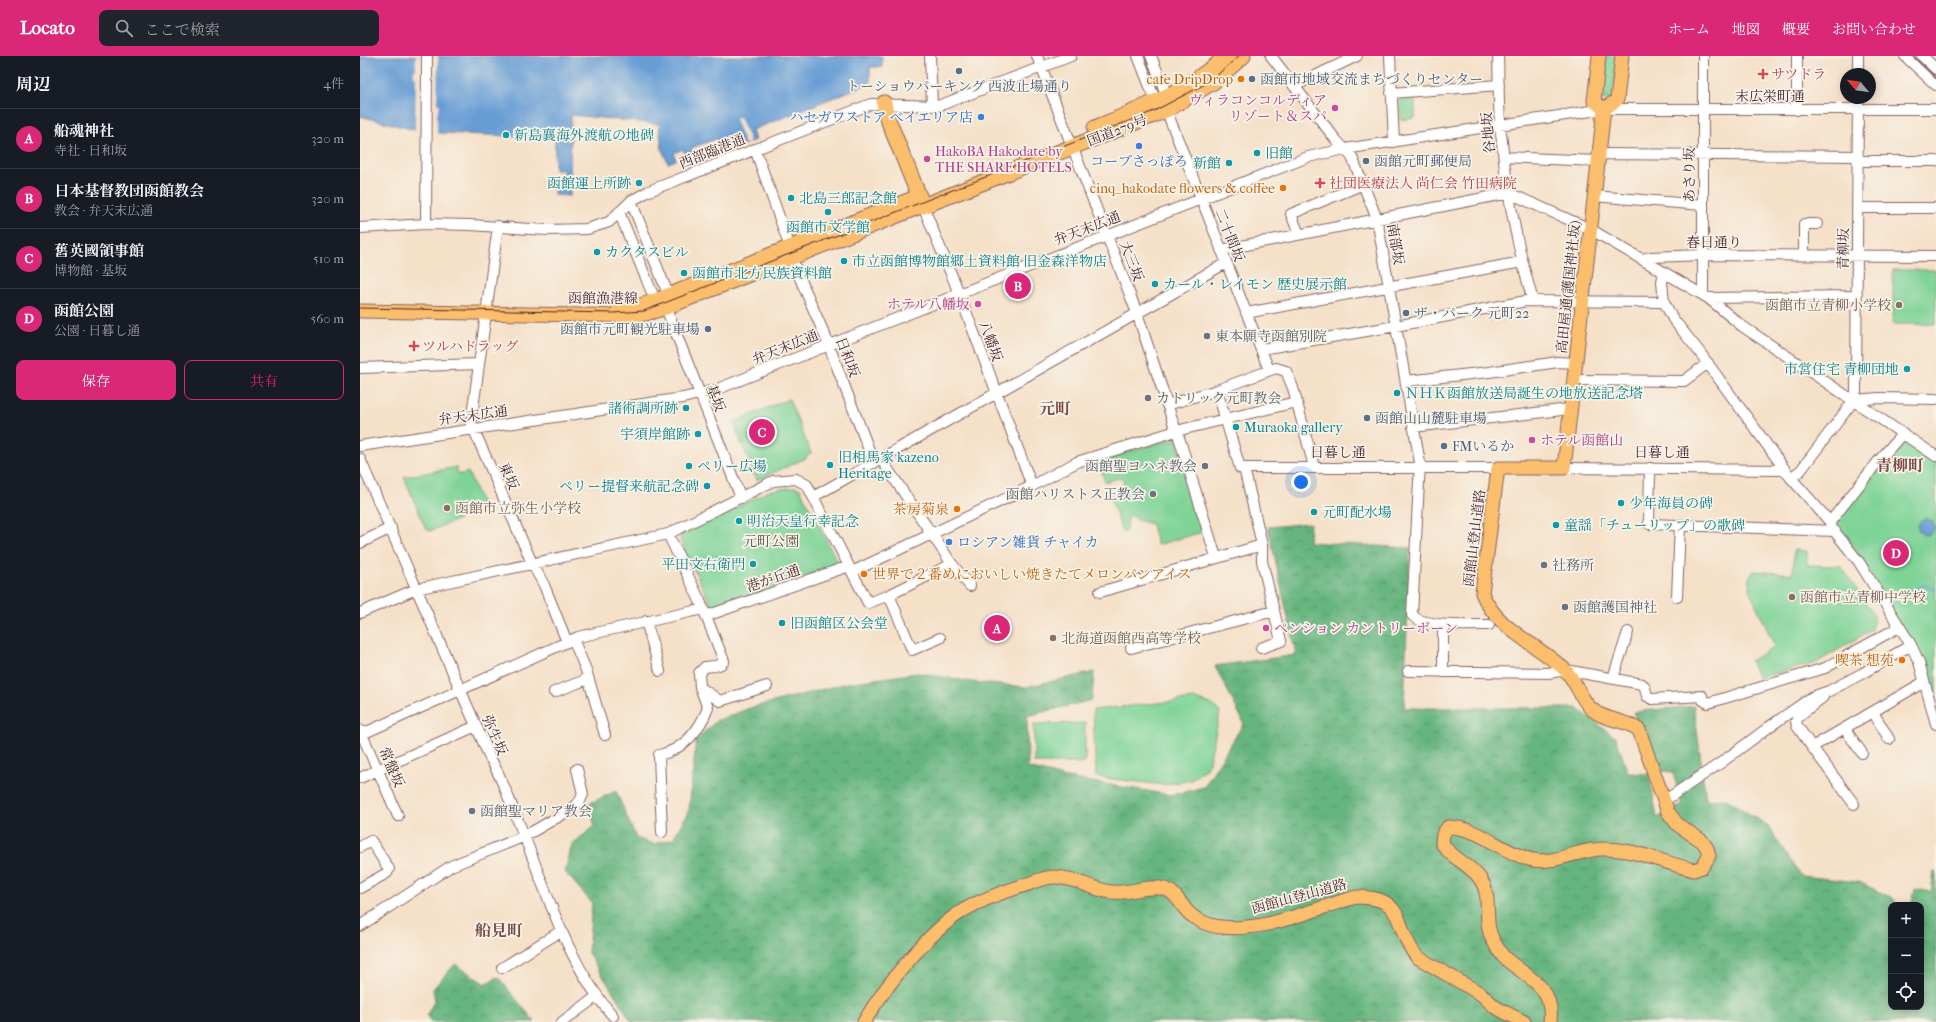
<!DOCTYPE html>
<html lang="ja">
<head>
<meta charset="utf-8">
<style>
	:root { --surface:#171b24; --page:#20242c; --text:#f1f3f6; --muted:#9ea1a6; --line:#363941; --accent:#db2777 }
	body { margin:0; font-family:"IM FELL French Canon","Noto Serif JP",serif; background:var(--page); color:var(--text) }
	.controls { position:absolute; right:12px; bottom:12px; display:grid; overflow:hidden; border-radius:8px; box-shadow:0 2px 10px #0003 }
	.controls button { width:36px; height:36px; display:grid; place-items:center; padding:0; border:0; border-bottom:1px solid var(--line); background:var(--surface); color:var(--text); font:20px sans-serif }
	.compass { position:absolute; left:1480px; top:12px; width:36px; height:36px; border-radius:50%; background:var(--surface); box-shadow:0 2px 10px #0003; rotate:299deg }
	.you { position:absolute; left:941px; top:426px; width:14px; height:14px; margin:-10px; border:3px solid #fff; border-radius:50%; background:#1a73e8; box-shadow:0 0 0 6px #1a73e833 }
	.badge { display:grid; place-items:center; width:26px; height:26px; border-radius:50%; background:var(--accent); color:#fff; font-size:13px; font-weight:700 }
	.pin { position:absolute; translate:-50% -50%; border:2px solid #fff; box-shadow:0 1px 4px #0006 }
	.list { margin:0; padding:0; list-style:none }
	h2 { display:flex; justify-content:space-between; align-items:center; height:52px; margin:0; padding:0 16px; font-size:17px }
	h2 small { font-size:13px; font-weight:400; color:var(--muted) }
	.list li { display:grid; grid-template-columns:26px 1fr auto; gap:12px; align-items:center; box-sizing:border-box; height:60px; padding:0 16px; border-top:1px solid var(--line) }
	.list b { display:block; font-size:15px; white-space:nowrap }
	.list p { margin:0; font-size:13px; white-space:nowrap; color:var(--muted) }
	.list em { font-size:13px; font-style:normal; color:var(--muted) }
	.actions { display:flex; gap:8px; padding:12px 16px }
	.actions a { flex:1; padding:9px 0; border:1px solid var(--accent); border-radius:8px; text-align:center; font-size:14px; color:var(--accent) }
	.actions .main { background:var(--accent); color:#fff }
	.icon { flex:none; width:22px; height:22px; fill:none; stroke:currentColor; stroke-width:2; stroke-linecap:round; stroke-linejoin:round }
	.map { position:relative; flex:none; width:1576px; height:966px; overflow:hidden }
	header { display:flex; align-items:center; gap:24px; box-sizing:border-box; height:56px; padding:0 20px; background:var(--accent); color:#fff }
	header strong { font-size:19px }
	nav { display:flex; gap:22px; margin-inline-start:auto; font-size:14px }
	.search { width:280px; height:36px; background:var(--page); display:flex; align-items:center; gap:10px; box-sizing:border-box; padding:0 14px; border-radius:8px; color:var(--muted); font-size:15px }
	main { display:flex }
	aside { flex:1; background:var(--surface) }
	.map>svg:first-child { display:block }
	.forest { fill:url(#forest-crowns); stroke:#586a55 }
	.green { fill:#7ed396; stroke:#647960 }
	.water { fill:#679dd4; stroke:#585e80 }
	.pier { fill:#f5e0c8 }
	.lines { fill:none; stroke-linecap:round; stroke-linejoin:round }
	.stream { stroke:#679dd4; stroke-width:2 }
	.minor-casing { stroke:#866362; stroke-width:12 }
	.major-casing { stroke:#866362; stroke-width:15 }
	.highway-casing { stroke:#866362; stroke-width:17 }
	.minor { stroke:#fff; stroke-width:10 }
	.major { stroke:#fabe6d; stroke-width:13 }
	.highway { stroke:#fabe6d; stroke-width:15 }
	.tram { stroke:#4a1f2b; stroke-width:1 }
	.service-dot { fill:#5c6f8a; stroke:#f7f3e8; stroke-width:1.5 }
	.health-dot { fill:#e0444e; stroke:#f7f3e8; stroke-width:1.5 }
	.food-dot { fill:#e8710a; stroke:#f7f3e8; stroke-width:1.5 }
	.hotel-dot { fill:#d1479c; stroke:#f7f3e8; stroke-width:1.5 }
	.shop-dot { fill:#3f7fe0; stroke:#f7f3e8; stroke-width:1.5 }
	.culture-dot { fill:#0f9aa8; stroke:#f7f3e8; stroke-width:1.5 }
	.education-dot { fill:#8d6e63; stroke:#f7f3e8; stroke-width:1.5 }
	.worship-dot { fill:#6b7280; stroke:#f7f3e8; stroke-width:1.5 }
	.labels { text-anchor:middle; stroke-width:3.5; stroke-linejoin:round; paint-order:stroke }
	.health-label { font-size:14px; fill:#be3a42; stroke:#f7f3e8; text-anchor:start }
	.food-label { font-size:14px; fill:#c56008; stroke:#f7f3e8; text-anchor:end }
	.service-label { font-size:14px; fill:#4e5e75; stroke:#f7f3e8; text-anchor:start }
	.street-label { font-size:14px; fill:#4a1f2b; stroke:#f7f3e8 }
	.hotel-label { font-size:14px; fill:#b23c85; stroke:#f7f3e8; text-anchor:start }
	.shop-label { font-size:14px; fill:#366cbe; stroke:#f7f3e8; text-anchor:end }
	.culture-label { font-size:14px; fill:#0d838f; stroke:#f7f3e8; text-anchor:start }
	.education-label { font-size:14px; fill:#785e54; stroke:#f7f3e8; text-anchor:start }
	.worship-label { font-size:14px; fill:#5b616d; stroke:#f7f3e8; text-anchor:start }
	.park-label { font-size:14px; fill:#5a554b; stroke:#f7f3e8 }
	.quarter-label { font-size:16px; font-weight:bold; fill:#7d4847; stroke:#f7f3e8 }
</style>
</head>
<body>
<header>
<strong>Locato</strong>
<div class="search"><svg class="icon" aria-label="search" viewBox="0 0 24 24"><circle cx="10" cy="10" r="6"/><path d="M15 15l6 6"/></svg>ここで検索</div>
<nav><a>ホーム</a><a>地図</a><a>概要</a><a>お問い合わせ</a></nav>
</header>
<main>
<aside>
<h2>周辺<small>4件</small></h2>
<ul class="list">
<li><span class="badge">A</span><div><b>船魂神社</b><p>寺社 · 日和坂</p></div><em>320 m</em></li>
<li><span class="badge">B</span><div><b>日本基督教団函館教会</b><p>教会 · 弁天末広通</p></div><em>320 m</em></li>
<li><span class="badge">C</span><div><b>舊英國領事館</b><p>博物館 · 基坂</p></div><em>510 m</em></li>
<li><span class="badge">D</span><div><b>函館公園</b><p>公園 · 日暮し通</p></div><em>560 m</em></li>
</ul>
<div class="actions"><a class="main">保存</a><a>共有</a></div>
</aside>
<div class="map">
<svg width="1576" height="966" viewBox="0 0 1576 966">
	<defs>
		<pattern id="forest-crowns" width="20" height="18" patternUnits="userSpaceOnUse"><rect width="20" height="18" fill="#66b57f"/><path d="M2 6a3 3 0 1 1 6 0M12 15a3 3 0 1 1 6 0" fill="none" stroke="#569368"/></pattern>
	</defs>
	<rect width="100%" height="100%" fill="#f7f3e8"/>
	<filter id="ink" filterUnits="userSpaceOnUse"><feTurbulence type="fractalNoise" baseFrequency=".025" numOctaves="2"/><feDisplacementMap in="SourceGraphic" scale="8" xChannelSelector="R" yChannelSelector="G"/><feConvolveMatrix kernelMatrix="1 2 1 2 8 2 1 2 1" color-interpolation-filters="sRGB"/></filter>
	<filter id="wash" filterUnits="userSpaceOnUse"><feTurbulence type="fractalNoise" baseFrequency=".012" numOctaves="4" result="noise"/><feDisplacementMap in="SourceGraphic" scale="16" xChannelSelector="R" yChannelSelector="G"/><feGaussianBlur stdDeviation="0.9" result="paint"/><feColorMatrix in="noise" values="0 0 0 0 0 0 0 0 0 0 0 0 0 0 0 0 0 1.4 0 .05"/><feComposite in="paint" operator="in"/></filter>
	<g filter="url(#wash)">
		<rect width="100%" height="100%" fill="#f5e0c8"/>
		<path class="forest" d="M950 467 949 486 1050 492 1044 652H1217L1256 682 1268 717 1289 718 1297 762 1322 749 1313 716 1299 715 1273 656 1334 650 1346 744 1366 743 1407 769 1441 820 1499 826 1534 843 1536 849H1531V951H1561V849H1551L1555 833 1571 836 1574 816H1576V966H272L228 897 232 847 205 816 212 788 235 770 228 748 256 735 276 782 294 788 313 783 329 754 336 684 356 665 390 652 487 627 558 617 619 627 666 631 734 616 732 644 667 660 668 712 707 722 812 739 844 731 884 667 855 610 936 599 908 471Z
			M95 908 125 928 138 921 175 966H70L67 959 75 944 73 933Z"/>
		<path class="green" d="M1242 0H1257L1252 43 1238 44Z
			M1055 39V62L1041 64 1040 44 1043 40Z
			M1533 214H1576V268H1533Z
			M429 343 451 397 446 402 397 424 373 366Z
			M816 382 846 475 797 489 792 468 777 464 771 459 768 463 766 475H762L750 440 763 436 765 431 762 421 745 426 738 404Z
			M1543 383 1576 406V659L1561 605 1517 529 1476 465Z
			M96 411 99 419 108 416 124 453 70 475 66 473 44 421Z
			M436 431 440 433 479 509 353 553 320 484 321 479 411 434Z
			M1434 494 1447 495V509L1481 510 1515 561 1511 574 1456 607 1398 622 1390 605 1415 591 1389 533 1390 520 1394 515 1433 518Z
			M836 643 851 648 860 656 848 711 831 724 804 729 736 721 733 654Z
			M725 667V707H674V668Z"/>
		<path class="water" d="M6 0H522V11H510V27L392 74 395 84 378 91 375 85 366 89 368 95 361 98 356 83 331 92 333 98 326 101 323 93 314 97 316 104 308 107 302 94 299 68 211 59 210 140 194 139 195 121 203 120V114H195V82L79 77 47 72 0 60V1Z
			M1558 471a8 8 0 1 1 16 0a8 8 0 1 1-16 0Z"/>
		<path class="pier" d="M56 0H78L77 47 80 49 77 57V79L55 75 56 22 54 20V15L56 13Z
			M380 61 390 86 385 88 375 63Z"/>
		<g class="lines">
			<path class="stream" d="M1532 541 1545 540 1564 529 1576 534"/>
		</g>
	</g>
	<g filter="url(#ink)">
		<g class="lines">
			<defs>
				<path id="minor" d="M570 0 572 50
					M677 0 777 257 816 375
					M778 0 796 46 800 50
					M791 0 807 40 806 54 809 61 909 314
					M911 0 976 84 992 101 1017 163 1060 407 1052 559C1064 572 1111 569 1129 569
					M1030 0 1034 86
					M1138 0C1139 25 1138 51 1141 77 1146 133 1157 190 1173 245
					M1437 0V54
					M1498 0V18
					M1545 0 1576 29
					M1562 0 1576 13
					M934 30 997 0
					M1031 37 1139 29
					M395 93 427 183 433 206 466 282 514 407
					M1239 98 1498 100
					M1144 101 1238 105
					M1498 105H1576
					M1149 137 1230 173 1348 242 1382 270 1576 400
					M1234 140 1342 149
					M271 145 306 233 308 239 306 252 381 442
					M563 150 599 237 672 430
					M1497 152H1576
					M259 156 295 244 300 247
					M66 168 67 0
					M138 170 111 367 172 507 184 529 207 586
					M0 172 66 168 110 169 187 174 227 173 249 166 271 145 289 135 511 48 578 50 711 0
					M939 178 931 158 1004 128
					M861 194 1149 137
					M1444 194V168H1457
					M1282 203 1291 201 1343 199 1576 200
					M1304 216 1302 226 1304 246 1313 263 1338 294 1431 422 1470 466 1471 471 1499 506 1551 589 1559 606 1576 668
					M1343 239V0
					M1348 242 1496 240
					M886 257 1162 206
					M901 293 1036 270 1166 245 1304 246
					M0 312 118 308
					M1214 324 1324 325 1348 307
					M1046 325 1129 316 1198 306 1215 307
					M857 334 880 412H1138
					M1494 344 1519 342 1576 343
					M807 349 857 334 916 312 926 315 933 332 954 411
					M1053 371 1210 353
					M817 375 856 501
					M0 390 323 342 355 334 408 313 948 101 985 93 1244 53H1576
					M0 403 130 702C141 720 148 741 156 760 185 828 204 904 253 960
					M521 403 592 508 610 530
					M1204 412 1425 414
					M1290 412 1289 468 1475 475
					M1431 422 1441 414 1494 344 1496 335 1498 42
					M453 441 866 207
					M1470 466 1516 408 1543 377
					M0 487 31 472
					M492 516 672 430 717 406 816 375 936 346
					M740 536 902 489
					M529 539 552 594 580 582
					M1317 541 1320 469
					M0 557 56 533 308 478
					M346 560 489 510
					M286 565 300 615
					M213 583 226 614 245 679
					M771 592 914 555 902 505V489L897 467 884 412
					M901 592 921 585 914 555
					M1048 615 1188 617 1206 614 1282 628 1285 632 1287 640 1292 643 1342 640 1343 644 1348 647 1465 612 1539 571
					M1083 616V569
					M1253 622 1268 576
					M341 632 360 645 407 630
					M194 636 228 623
					M1463 641 1440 659 1436 665 1437 670 1452 691 1564 626
					M1513 656 1529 683
					M1485 673 1502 697
					M0 674 38 760
					M0 679 218 581 343 553
					M1452 691 1494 748
					M0 722 116 670
					M1304 745 1362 706 1409 671 1452 641 1469 635 1503 617 1551 589
					M302 776 299 699C323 694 339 675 348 652L340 631 339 617 345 611C352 610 360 611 364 605L340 545 308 478 413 425 436 423 447 429 508 547 529 539 592 508
					M0 791 11 785 29 813 27 817 0 832
					M0 870 91 810 165 780 210 754 220 745 223 738 217 713
					M142 912 201 875
					M202 966 236 941"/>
				<path id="major" d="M1239 0 1234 45 1244 53
					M1244 53 1257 44 1262 0
					M258 251 278 250 295 244 558 140
					M0 255 273 260 286 258 306 252 563 150
					M504 966C525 930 568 876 604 854 621 844 640 837 659 831 670 828 683 821 694 821 715 821 732 834 752 836 768 838 784 830 800 832 814 833 819 846 827 855 835 864 849 870 861 871 906 876 953 853 996 841 1049 841 1032 871 1057 901L1121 938 1135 951 1164 966
					M1190 966C1194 930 1169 923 1146 903 1141 899 1137 891 1134 886 1122 867 1133 842 1121 824 1110 807 1092 804 1082 787L1083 778 1088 771C1120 771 1143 798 1173 804 1198 808 1220 792 1245 793 1275 793 1304 807 1334 814L1342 811 1349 800 1347 792 1342 785 1318 769 1308 756 1279 674C1266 664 1250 665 1237 657 1220 647 1218 625 1204 613 1177 588 1136 573 1122 537L1138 412H1204L1244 53"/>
				<path id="highway" d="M524 47 527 61 563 150 806 54 853 26 883 0
					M735 72C781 53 829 34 867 0"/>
			</defs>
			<use href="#minor" class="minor-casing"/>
			<use href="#major" class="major-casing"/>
			<use href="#highway" class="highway-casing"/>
			<use href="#minor" class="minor"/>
			<use href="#major" class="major"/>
			<use href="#highway" class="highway"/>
			<path class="tram" d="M1552 0 1576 23
				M0 252 253 257 284 255 794 55 849 26 879 0"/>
		</g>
	</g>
	<g class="service-dot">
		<circle cx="599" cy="15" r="4"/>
		<circle cx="892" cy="23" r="4"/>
		<circle cx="1006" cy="105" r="4"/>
		<circle cx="1046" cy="257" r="4"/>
		<circle cx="348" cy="273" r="4"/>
		<circle cx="1007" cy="362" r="4"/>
		<circle cx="1084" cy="390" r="4"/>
	</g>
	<g class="health-dot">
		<path d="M1401 12h4v4h4v4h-4v4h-4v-4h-4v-4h4z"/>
		<path d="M958 121h4v4h4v4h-4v4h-4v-4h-4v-4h4z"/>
		<path d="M52 284h4v4h4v4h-4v4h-4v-4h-4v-4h4z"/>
	</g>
	<g class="food-dot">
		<circle cx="881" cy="23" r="4"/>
		<circle cx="923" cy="132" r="4"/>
		<circle cx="597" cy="453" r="4"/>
		<circle cx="504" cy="518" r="4"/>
		<circle cx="1542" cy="604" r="4"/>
	</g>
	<g class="hotel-dot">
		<circle cx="975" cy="52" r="4"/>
		<circle cx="567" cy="103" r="4"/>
		<circle cx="618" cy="248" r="4"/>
		<circle cx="1172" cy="384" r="4"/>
		<circle cx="906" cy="572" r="4"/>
	</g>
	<g class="shop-dot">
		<circle cx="621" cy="61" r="4"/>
		<circle cx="779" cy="90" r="4"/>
		<circle cx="589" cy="486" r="4"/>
	</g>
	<g class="culture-dot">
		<circle cx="146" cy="79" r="4"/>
		<circle cx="897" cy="97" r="4"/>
		<circle cx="869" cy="107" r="4"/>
		<circle cx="279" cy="127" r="4"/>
		<circle cx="431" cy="142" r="4"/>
		<circle cx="468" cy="156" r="4"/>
		<circle cx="237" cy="196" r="4"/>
		<circle cx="484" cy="205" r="4"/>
		<circle cx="324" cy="217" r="4"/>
		<circle cx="795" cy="228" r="4"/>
		<circle cx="1547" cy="313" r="4"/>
		<circle cx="1037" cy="337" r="4"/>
		<circle cx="326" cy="352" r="4"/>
		<circle cx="876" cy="371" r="4"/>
		<circle cx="338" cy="378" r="4"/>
		<circle cx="470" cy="409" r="4"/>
		<circle cx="329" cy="410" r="4"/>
		<circle cx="347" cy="430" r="4"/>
		<circle cx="1261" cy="447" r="4"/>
		<circle cx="954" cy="456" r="4"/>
		<circle cx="379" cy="465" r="4"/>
		<circle cx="1196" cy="469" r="4"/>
		<circle cx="393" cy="508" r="4"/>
		<circle cx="422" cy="567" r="4"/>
	</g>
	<g class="education-dot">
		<circle cx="1539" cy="249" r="4"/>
		<circle cx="87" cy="452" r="4"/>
		<circle cx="1432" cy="541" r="4"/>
		<circle cx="693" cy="582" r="4"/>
	</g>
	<g class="worship-dot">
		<circle cx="847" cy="280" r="4"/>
		<circle cx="788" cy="342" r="4"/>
		<circle cx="845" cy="410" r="4"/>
		<circle cx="793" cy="438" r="4"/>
		<circle cx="1184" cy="509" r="4"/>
		<circle cx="1205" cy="551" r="4"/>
		<circle cx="112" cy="755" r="4"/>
	</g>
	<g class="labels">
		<g class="health-label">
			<text x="1411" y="23">サツドラ</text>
			<text x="969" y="132">社団医療法人 尚仁会 竹田病院</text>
			<text x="62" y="295">ツルハドラッグ</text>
		</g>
		<g class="food-label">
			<text x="873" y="28">cafe DripDrop</text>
			<text x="915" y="137">cinq_hakodate flowers &amp; coffee</text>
			<text x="589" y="458">茶房菊泉</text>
			<text x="512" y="523" text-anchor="start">世界で２番めにおいしい焼きたてメロンパンアイス</text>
			<text x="1534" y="609">喫茶 想苑</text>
		</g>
		<g class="service-label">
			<text x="900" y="28">函館市地域交流まちづくりセンター</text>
			<text x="599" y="35" text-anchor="middle">トーショウパーキング 西波止場通り</text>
			<text x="1014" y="110">函館元町郵便局</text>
			<text x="1054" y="262">ザ・パーク 元町22</text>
			<text x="340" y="278" text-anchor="end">函館市元町観光駐車場</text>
			<text x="1015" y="367">函館山山麓駐車場</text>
			<text x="1092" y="395">FMいるか</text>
		</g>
		<g class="street-label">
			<text x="1410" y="45">末広栄町通</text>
			<text transform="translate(757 74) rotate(-21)" y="5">国道279号</text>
			<text transform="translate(1128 77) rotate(-95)" y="5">谷地坂</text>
			<text transform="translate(352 95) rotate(-22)" y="5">西部臨港通</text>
			<text transform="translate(1329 119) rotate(-90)" y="5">あさり坂</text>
			<text transform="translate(727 172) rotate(-21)" y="5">弁天末広通</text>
			<text transform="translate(870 179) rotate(68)" y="5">二十間坂</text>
			<text x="1354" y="191">春日通り</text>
			<text transform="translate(1036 188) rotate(80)" y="5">南部坂</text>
			<text transform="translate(1483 193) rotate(-89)" y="5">青柳坂</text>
			<text transform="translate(772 205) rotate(69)" y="5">大三坂</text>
			<text transform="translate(1208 231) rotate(-84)" y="5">高田屋通(護国神社坂)</text>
			<text x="243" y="247">函館漁港線</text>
			<text transform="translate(631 285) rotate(70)" y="5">八幡坂</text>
			<text transform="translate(425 291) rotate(-22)" y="5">弁天末広通</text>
			<text transform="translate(488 301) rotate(69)" y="5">日和坂</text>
			<text transform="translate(356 342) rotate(68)" y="5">基坂</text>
			<text transform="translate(113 359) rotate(-8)" y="5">弁天末広通</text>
			<text x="978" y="401">日暮し通</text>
			<text x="1302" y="401">日暮し通</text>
			<text transform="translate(149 420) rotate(66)" y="5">東坂</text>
			<text transform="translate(1114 482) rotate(-83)" y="5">函館山登山道路</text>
			<text transform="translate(413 522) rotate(-19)" y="5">港が丘通</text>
			<text transform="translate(135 679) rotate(66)" y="5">弥生坂</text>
			<text transform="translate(32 711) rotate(66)" y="5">常盤坂</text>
			<text transform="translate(939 840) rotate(-15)" y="5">函館山登山道路</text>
		</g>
		<g class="hotel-label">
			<text x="967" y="49" text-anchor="end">ヴィラコンコルディア<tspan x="967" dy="16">リゾート＆スパ</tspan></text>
			<text x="575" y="100">HakoBA Hakodate by<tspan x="575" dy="16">THE SHARE HOTELS</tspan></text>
			<text x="610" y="253" text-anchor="end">ホテル八幡坂</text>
			<text x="1180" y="389">ホテル函館山</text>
			<text x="914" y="577">ペンション カントリーボーン</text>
		</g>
		<g class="shop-label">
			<text x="613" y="66">ハセガワストア べイエリア店</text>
			<text x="779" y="110" text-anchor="middle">コープさっぽろ</text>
			<text x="597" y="491" text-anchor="start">ロシアン雑貨 チャイカ</text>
		</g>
		<g class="culture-label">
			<text x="154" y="84">新島襄海外渡航の地碑</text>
			<text x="905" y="102">旧館</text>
			<text x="861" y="112" text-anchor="end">新館</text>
			<text x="271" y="132" text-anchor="end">函館運上所跡</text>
			<text x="439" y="147">北島三郎記念館</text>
			<text x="468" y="176" text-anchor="middle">函館市文学館</text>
			<text x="245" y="201">カクタスビル</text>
			<text x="492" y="210">市立函館博物館郷土資料館 旧金森洋物店</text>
			<text x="332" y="222">函館市北方民族資料館</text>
			<text x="803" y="233">カール・レイモン 歴史展示館</text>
			<text x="1539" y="318" text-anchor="end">市営住宅 青柳団地</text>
			<text x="1045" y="342">ＮＨＫ函館放送局誕生の地放送記念塔</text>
			<text x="318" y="357" text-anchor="end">諸術調所跡</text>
			<text x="884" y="376">Muraoka gallery</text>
			<text x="330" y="383" text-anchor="end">宇須岸館跡</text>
			<text x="478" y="406">旧相馬家 kazeno<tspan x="478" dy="16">Heritage</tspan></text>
			<text x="337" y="415">ペリー広場</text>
			<text x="339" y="435" text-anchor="end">ペリー提督来航記念碑</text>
			<text x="1269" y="452">少年海員の碑</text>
			<text x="962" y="461">元町配水場</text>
			<text x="387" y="470">明治天皇行幸記念</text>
			<text x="1204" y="474">童謡「チューリップ」の歌碑</text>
			<text x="385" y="513" text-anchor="end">平田文右衛門</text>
			<text x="430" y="572">旧函館区公会堂</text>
		</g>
		<g class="education-label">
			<text x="1531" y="254" text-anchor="end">函館市立青柳小学校</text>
			<text x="95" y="457">函館市立弥生小学校</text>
			<text x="1440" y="546">函館市立青柳中学校</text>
			<text x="701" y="587">北海道函館西高等学校</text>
		</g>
		<g class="worship-label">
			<text x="855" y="285">東本願寺函館別院</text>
			<text x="796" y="347">カトリック元町教会</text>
			<text x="837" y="415" text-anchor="end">函館聖ヨハネ教会</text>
			<text x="785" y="443" text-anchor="end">函館ハリストス正教会</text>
			<text x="1192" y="514">社務所</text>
			<text x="1213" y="556">函館護国神社</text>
			<text x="120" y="760">函館聖マリア教会</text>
		</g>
		<g class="park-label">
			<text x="411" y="490">元町公園</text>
		</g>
		<g class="quarter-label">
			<text x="695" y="358">元町</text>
			<text x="1540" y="415">青柳町</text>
			<text x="139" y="880">船見町</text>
		</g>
	</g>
</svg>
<div class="controls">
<button>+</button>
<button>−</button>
<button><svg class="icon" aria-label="locate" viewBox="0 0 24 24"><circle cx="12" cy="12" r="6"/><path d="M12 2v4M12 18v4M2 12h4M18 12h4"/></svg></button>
</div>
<svg class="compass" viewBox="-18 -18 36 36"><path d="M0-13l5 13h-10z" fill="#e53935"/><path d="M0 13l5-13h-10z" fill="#9ea1a6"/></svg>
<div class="you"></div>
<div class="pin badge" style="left:637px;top:572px">A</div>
<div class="pin badge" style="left:658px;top:230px">B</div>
<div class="pin badge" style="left:402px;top:376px">C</div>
<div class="pin badge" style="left:1536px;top:497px">D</div>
</div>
</main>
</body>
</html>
